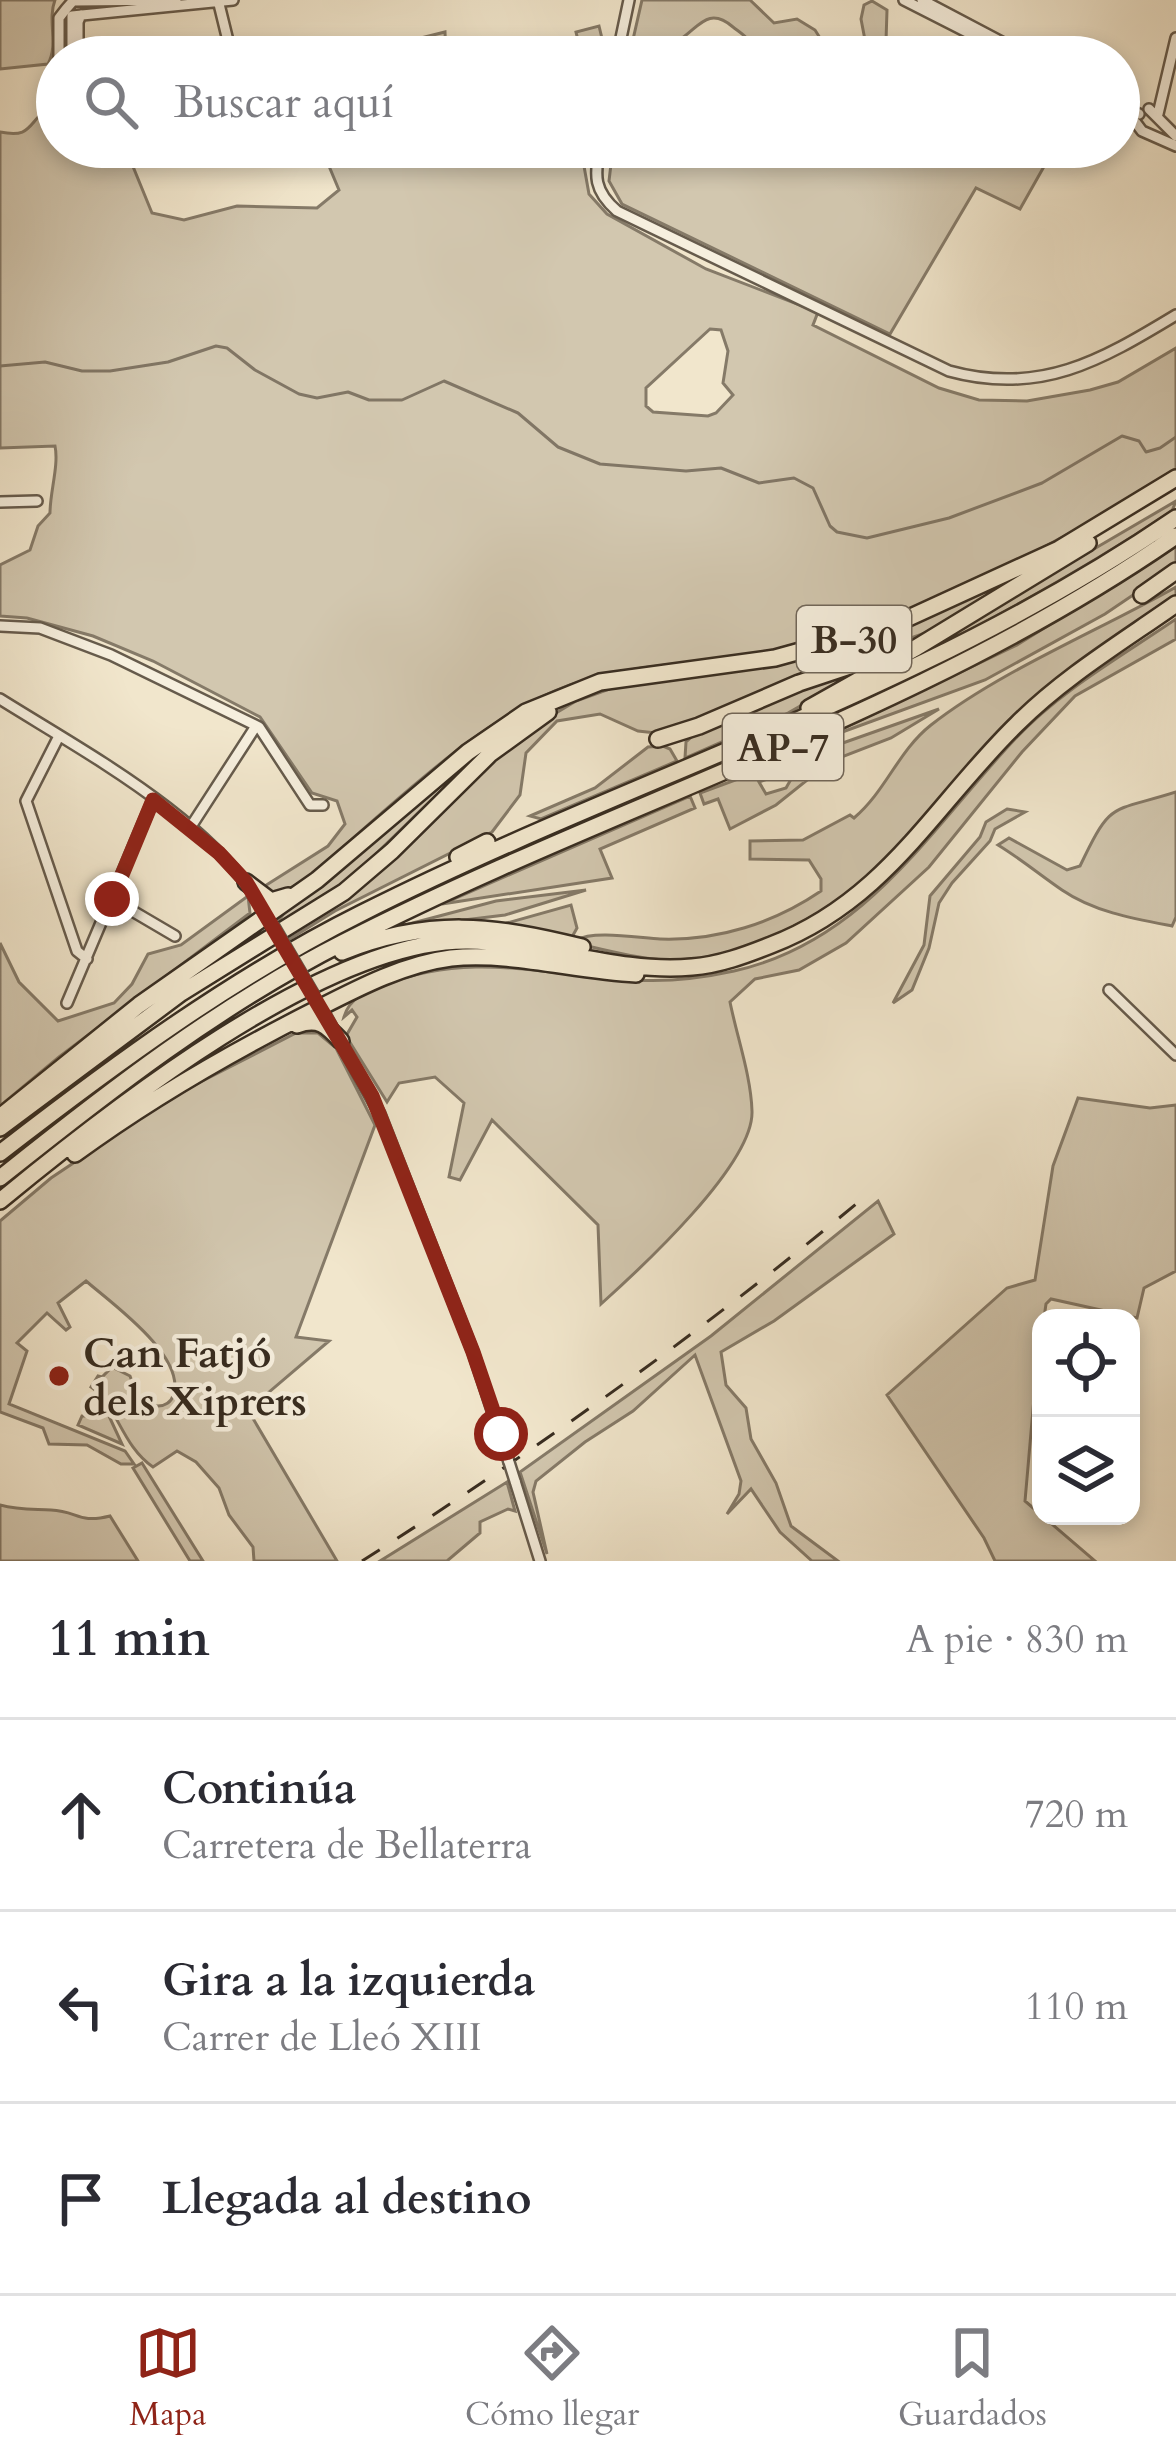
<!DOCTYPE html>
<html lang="es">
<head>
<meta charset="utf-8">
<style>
	:root { --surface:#fff; --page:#f7f7f7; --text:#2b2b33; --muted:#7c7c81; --line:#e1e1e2; --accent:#8f2418 }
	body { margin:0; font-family:Cardo,serif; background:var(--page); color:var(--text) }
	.controls { position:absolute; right:36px; bottom:36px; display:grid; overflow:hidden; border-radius:24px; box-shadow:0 6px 18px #0003 }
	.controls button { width:108px; height:108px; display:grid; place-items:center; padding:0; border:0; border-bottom:3px solid var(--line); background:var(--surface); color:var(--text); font:60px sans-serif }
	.stop { position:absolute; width:36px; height:36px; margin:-27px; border:9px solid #8f2418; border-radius:50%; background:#fff }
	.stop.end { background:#8f2418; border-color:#fff; box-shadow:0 3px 12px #0008 }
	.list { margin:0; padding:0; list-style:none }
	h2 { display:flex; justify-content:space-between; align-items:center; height:156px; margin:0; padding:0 48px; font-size:51px }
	h2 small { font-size:39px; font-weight:400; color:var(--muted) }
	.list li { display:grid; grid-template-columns:78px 1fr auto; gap:36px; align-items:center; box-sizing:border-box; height:192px; padding:0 48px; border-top:3px solid var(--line) }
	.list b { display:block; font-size:45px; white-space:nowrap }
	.list p { margin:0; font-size:39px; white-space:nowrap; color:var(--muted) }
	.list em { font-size:39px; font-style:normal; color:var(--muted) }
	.icon { flex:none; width:66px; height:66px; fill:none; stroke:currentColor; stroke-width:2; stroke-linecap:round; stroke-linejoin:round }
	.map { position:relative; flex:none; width:1176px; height:1561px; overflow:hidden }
	.search { position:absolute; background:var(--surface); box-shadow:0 6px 18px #0003; left:36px; right:36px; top:36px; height:132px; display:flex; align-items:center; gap:30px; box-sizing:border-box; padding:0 42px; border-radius:66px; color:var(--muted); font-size:45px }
	.sheet { height:732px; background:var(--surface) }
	nav { display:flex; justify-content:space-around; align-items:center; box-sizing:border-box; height:168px; border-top:3px solid var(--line); background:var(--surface); font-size:33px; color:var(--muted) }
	nav a { display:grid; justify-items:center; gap:6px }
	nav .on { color:var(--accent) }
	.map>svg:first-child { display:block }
	.green { fill:#d2c7af; stroke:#857a68; stroke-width:3; fill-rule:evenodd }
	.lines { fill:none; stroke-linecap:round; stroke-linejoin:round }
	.stream { stroke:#817665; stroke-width:3 }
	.minor-casing { stroke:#665b4c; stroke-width:14 }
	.highway-casing { stroke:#382d21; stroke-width:20 }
	.minor { stroke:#f6efde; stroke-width:9 }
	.highway { stroke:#f1e6cc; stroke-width:15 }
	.rail { stroke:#382d21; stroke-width:3; stroke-dasharray:21 21; stroke-linecap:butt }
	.minor-bridge-casing { stroke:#665b4c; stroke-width:14; stroke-linecap:butt }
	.minor-bridge { stroke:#f6efde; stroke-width:9 }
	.route { stroke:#8f2418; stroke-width:15 }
	.poi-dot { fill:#8f2418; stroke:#f6efde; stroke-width:4.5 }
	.labels { text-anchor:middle; stroke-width:9; stroke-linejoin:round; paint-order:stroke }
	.shield { fill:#f6efde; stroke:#71675a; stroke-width:3 }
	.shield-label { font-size:39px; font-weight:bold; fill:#382d21 }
	.poi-label { font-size:42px; font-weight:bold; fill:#382d21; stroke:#f6efde; text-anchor:start }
</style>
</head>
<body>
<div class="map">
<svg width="1176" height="1561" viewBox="0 0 1176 1561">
	<rect width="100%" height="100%" fill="#f1e6cc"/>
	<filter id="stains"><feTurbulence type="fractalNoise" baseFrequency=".00167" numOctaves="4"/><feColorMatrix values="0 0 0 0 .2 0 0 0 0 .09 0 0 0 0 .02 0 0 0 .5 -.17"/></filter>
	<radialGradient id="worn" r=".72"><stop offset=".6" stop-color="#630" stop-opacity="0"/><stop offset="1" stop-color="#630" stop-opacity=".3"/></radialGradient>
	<path class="green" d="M0 0H55C47 21 59 44 48 64L0 69Z
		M642 0H750L774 23 797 19 815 30 832 57H746L753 48C748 37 742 34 733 27 703 1 695 39 667 45L659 57H629Z
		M872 1 887 10 886 41 877 57H863L865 40 861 19 864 5Z
		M599 26 605 51 581 53 576 32Z
		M445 32 446 57H409V41Z
		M46 109 57 110V147H125L152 213 184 220 237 206 317 208 339 190 321 147H554L552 157 582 155 589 194 607 214 706 269 818 312 813 325 939 388 979 400 1027 401 1090 390 1118 382 1176 348V470C1054 547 927 614 786 648 715 665 640 660 570 685 475 719 384 814 306 879L278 895 260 889 328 846 345 824 337 801 312 793 260 717 153 661 93 636 27 618 0 616V565L30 550 38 526 50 513C50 492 59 465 55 446L0 448V132C30 138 27 126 46 109ZM710 329 721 330 728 351 723 383 733 395 716 413 708 416 653 412 646 406V388Z
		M613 147H856C877 165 900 149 925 147 942 146 947 159 974 156L983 147H1055L1020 209 976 188 890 334 622 204 609 181Z
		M1176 501 1172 511C1070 579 963 636 853 690Z
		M1176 546V566L1105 614 985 680 815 742 1017 645Z
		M1055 556 928 632 818 671 705 719 656 733 638 731 600 714 557 721 526 753 520 795 492 832 335 911 288 940 286 936 521 734 576 701 626 683 814 654Z
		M1176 587V595L1128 629 849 895C787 933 720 969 645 958 599 951 553 936 507 927V923L571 905 577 928 572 937 577 940C592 930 640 938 660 939 718 941 774 923 821 891V879L809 860 750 859V841L803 840 850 815 854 818C886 791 898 751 931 725 1000 671 1098 631 1176 587Z
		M1176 619V639L1075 696 1022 752 929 867 846 943 799 970 755 979 730 1002C737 1037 751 1076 752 1111 754 1164 641 1268 601 1304L598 1225 492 1120 460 1180 449 1177 464 1103 435 1077 399 1083 387 1102 346 1036 357 1017 352 1010 344 1017C349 998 367 991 384 985 472 950 546 976 635 980 668 982 702 978 734 971 865 942 931 828 1016 738 1061 690 1122 656 1176 619Z
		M884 658 788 713 685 758 686 742 699 730Z
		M939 709 891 738 831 761 812 773 789 762Z
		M663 746 670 749 677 761 541 819 530 816 595 788 648 747Z
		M479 748 481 752 351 878 279 925 278 921 285 912Z
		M776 765 779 775 759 782 766 794 786 788 794 774 806 781 776 805 730 829 718 799 704 804 700 793Z
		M1176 792V917L1172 926C1135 919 1094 912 1062 890 1040 875 1021 859 998 845L1009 838 1067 870 1080 866C1112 799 1110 813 1176 792Z
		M690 796 695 808 600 849 612 878 442 904Z
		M1007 809 1025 812 995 829 990 841 952 883 939 903 929 948 912 990 893 1003 924 945 930 896 980 837 986 822Z
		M586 890 505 915 390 929 496 901Z
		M248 896 250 913 59 1057 0 1106V943L19 982 58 1021 114 1003 132 984 148 954 181 945Z
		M296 1033H318L336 1048 375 1125 296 1337 329 1341 248 1410 337 1561H254L253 1547 229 1515 219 1488 196 1462 177 1451 153 1467C121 1445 117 1404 91 1387L98 1376 102 1377 112 1367 130 1376 134 1387 132 1398C141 1399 150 1406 158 1406 165 1406 171 1402 173 1396 188 1357 110 1302 86 1281L58 1303 70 1327 66 1330 47 1313 17 1343 27 1351 9 1404 125 1451 134 1464H121L87 1445 49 1444 43 1428 0 1412V1221L51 1178 175 1095Z
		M1078 1098 1150 1108 1176 1105V1271L1144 1288 1137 1318 1051 1299 1046 1304 1044 1318H1041L1025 1501 1095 1561H995L984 1538 887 1395 1007 1288 1035 1280 1053 1166Z
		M878 1201 894 1234 774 1321 721 1352 726 1385 746 1408 751 1439 776 1483 791 1526 838 1561H812L780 1532 751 1489 727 1514 739 1494 741 1481 695 1355 633 1411 585 1442 536 1481 533 1492 547 1554 520 1472 711 1336Z
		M102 1401 122 1444 78 1425 82 1416H99Z
		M142 1463 203 1561H190L133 1468Z
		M507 1482 515 1511 508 1509 480 1522V1533L447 1561H380Z
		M0 1505C18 1510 32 1509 51 1510 78 1511 78 1524 110 1516L138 1561H0Z"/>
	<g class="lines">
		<path class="stream" d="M0 366 45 362 82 371H110L168 362 216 346 227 348 255 370 299 394 317 398 348 392 369 400H402L444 381 518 413 558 447 600 464 686 471 721 468 759 483 794 478 813 488 830 526 837 532 867 538 949 518 1042 483 1122 436 1139 441 1146 452 1160 448 1176 437"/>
		<defs>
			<path id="minor" d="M218 0 232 57
				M904 0 1016 57
				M922 0 1030 57
				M66 9 73 1 176 0
				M72 16 233 0
				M59 57V18L66 9
				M72 57V16
				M78 57V22L81 15
				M617 57 629 0
				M1119 106 1139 114
				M1149 109 1176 136
				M1119 114 1136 123 1142 131 1176 146
				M1158 114 1176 38
				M600 147C594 176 594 191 617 211L949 371C1040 396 1100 361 1176 315
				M0 502 37 501
				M0 626 40 628 111 655 259 727 310 805H323
				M0 699C91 756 214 821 268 916
				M59 736 26 801 77 951 87 959
				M190 828 256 726
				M112 899 175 936
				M1109 990 1176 1055
				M67 1003 153 800
				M321 1007 380 1114 473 1352 509 1462
				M515 1481 540 1561"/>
			<path id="highway" d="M1142 595 1176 571
				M809 708 914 649 1088 543
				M658 739 699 726 799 683 904 648
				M458 857 487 842
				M246 882 271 901 288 896
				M342 952C430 917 493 925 582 947
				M297 1025C319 1017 327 1026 341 1041
				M0 1117 139 1005 317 880 468 752 526 712 600 682 775 658 891 626 1059 549 1176 478
				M0 1128 181 993 344 892 392 851 490 754 548 712
				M0 1153C115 1064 232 978 362 913 636 775 919 694 1176 518
				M75 1154C150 1099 230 1053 313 1011 356 989 403 964 451 958 513 952 574 971 636 974
				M0 1178C109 1091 218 1006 344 942 619 801 920 714 1176 536
				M0 1201C108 1112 326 939 468 941 543 942 617 974 692 967 719 965 746 955 771 945 886 901 934 805 1017 724 1064 677 1122 642 1176 604"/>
		</defs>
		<use href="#minor" class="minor-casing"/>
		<use href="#highway" class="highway-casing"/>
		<use href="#minor" class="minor"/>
		<use href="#highway" class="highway"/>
		<path class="rail" d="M362 1561C538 1449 706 1329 867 1195"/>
		<defs>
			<path id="minor-bridge" d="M273 925 314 995
				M509 1462 515 1481"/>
		</defs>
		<use href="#minor-bridge" class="minor-bridge-casing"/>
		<use href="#minor-bridge" class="minor-bridge"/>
	</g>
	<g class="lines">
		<path class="route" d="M112 899 153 800 219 853 246 882 372 1096 473 1352 501 1434"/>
	</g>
	<circle class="poi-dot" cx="59" cy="1376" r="12"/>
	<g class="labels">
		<g class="shield">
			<rect x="797" y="606" width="114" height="66" rx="9"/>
			<rect x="723" y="714" width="120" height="66" rx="9"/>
		</g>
		<g class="shield-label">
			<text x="854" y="653">B-30</text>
			<text x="783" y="761">AP-7</text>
		</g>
		<g class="poi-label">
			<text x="83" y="1367">Can Fatjó<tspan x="83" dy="48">dels Xiprers</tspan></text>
		</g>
	</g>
	<rect width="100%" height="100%" filter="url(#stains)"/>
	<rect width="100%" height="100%" fill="url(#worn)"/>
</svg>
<div class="controls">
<button><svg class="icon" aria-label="locate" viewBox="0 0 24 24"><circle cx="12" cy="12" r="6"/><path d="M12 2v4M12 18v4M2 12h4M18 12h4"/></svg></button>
<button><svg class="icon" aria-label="layers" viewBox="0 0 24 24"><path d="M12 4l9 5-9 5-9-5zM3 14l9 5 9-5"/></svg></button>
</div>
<div class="stop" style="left:501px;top:1434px"></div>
<div class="stop end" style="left:112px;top:899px"></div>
<div class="search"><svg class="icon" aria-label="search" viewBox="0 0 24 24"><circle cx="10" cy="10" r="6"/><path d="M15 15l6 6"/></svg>Buscar aquí</div>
</div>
<section class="sheet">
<h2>11 min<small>A pie · 830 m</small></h2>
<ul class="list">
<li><svg class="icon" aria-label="ahead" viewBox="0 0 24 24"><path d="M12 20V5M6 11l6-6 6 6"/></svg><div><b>Continúa</b><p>Carretera de Bellaterra</p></div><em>720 m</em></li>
<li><svg class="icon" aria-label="left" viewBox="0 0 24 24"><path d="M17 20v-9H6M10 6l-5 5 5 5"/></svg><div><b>Gira a la izquierda</b><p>Carrer de Lleó XIII</p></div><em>110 m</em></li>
<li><svg class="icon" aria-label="arrive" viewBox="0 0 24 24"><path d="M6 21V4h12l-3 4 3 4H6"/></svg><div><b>Llegada al destino</b></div></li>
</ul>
</section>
<nav>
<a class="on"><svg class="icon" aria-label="map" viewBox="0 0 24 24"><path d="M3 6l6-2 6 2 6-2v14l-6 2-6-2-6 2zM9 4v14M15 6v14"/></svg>Mapa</a>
<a><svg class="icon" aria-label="directions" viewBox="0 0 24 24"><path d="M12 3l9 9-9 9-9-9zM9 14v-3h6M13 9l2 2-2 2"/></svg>Cómo llegar</a>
<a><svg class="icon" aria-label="saved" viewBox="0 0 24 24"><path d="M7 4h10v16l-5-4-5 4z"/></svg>Guardados</a>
</nav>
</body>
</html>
